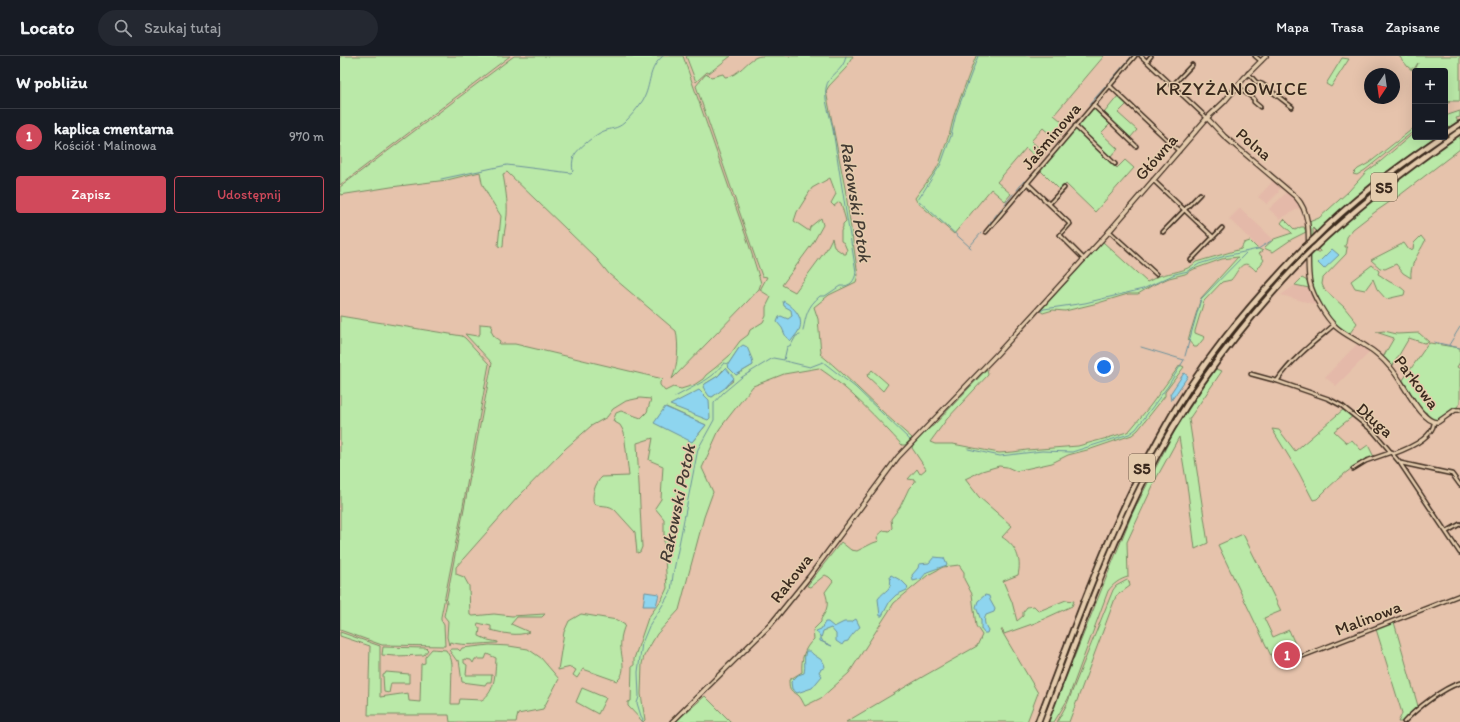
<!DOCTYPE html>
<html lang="pl">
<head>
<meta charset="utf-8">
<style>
	:root { --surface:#171b24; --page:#242831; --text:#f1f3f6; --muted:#9ea1a6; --line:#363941; --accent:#d1495b }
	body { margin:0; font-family:Itim,sans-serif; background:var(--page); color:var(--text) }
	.controls { position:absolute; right:12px; top:12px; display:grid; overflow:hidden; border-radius:4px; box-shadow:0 4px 16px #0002 }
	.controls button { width:36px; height:36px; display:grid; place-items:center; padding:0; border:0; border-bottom:1px solid var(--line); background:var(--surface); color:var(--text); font:20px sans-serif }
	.compass { position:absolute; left:1024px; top:12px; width:36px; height:36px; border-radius:50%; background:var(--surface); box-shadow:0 4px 16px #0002; rotate:193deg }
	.you { position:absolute; left:764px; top:311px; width:14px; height:14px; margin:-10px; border:3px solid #fff; border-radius:50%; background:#1a73e8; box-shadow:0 0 0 6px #1a73e833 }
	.badge { display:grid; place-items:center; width:26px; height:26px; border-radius:50%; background:var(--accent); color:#fff; font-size:13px; font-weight:700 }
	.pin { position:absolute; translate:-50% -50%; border:2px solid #fff; box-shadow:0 1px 4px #0006 }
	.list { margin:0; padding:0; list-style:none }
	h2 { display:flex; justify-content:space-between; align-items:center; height:52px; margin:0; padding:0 16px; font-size:17px }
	h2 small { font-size:13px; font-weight:400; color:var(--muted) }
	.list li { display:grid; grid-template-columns:26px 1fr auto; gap:12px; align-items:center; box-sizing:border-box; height:56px; padding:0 16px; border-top:1px solid var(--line) }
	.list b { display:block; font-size:15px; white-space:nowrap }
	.list p { margin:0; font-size:13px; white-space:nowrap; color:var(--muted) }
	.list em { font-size:13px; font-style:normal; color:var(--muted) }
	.actions { display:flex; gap:8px; padding:12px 16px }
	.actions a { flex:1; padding:9px 0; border:1px solid var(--accent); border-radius:4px; text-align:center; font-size:14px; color:var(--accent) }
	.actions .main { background:var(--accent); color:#fff }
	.icon { flex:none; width:22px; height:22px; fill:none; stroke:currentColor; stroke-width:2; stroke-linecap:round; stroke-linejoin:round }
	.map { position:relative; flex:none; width:1120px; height:666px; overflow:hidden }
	header { display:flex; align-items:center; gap:24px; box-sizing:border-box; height:56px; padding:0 20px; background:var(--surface); border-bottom:1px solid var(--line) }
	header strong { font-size:19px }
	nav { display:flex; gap:22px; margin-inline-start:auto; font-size:14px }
	.search { width:280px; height:36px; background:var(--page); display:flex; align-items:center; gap:10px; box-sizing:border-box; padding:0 14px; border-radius:22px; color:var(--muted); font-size:15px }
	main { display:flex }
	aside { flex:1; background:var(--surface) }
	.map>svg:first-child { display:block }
	.built { fill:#e4b9a9 }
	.green { fill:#bae9a8; stroke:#7a8a63; fill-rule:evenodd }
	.water { fill:#8ed5ef; stroke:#6d919b }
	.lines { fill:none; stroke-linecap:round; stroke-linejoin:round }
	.stream { stroke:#6d919b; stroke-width:1 }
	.street-casing { stroke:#3b2a1e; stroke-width:5.5 }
	.secondary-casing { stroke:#3b2a1e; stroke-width:6 }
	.highway-casing { stroke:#3b2a1e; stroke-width:8 }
	.street { stroke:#e5ccad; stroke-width:2.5 }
	.secondary { stroke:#e5ccad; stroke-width:3.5 }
	.highway { stroke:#e5ccad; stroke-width:4.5 }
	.highway-bridge-casing { stroke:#3b2a1e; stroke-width:8; stroke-linecap:butt }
	.highway-bridge { stroke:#e5ccad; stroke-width:4.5 }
	.labels { text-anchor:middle; stroke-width:3; stroke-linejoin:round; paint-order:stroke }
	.shield { fill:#e5ccad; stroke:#6e5b49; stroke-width:1 }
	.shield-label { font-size:16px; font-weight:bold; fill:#3b2a1e }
	.street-label { font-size:17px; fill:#3b2a1e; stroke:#e5ccad }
	.water-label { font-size:18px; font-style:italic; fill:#433b33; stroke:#e5ccad }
	.quarter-label { font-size:19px; letter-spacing:1px; fill:#3b2a1e; stroke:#e5ccad }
</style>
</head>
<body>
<header>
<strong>Locato</strong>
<div class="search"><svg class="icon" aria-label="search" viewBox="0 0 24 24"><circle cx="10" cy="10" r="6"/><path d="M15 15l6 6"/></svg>Szukaj tutaj</div>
<nav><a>Mapa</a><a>Trasa</a><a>Zapisane</a></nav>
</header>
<main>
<aside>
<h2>W pobliżu<small></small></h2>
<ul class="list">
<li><span class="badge">1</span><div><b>kaplica cmentarna</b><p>Kościół · Malinowa</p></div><em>970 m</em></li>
</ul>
<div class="actions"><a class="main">Zapisz</a><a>Udostępnij</a></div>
</aside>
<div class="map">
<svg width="1120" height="666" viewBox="0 0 1120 666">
	<rect width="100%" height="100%" fill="#e6c3ac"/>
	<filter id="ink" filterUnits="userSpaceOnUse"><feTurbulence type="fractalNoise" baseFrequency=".025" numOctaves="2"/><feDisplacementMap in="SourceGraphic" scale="8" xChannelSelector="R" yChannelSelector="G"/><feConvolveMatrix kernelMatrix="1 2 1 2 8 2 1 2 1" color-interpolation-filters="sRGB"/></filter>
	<g filter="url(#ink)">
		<path class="built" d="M933 125 941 132 938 135 939 136 927 148 918 141Z
			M947 136 961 151 940 163 929 153Z
			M900 152 915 166 933 183 919 192 889 163Z
			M955 229 969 232 977 249 941 239Z
			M1017 288 1030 296 996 330 985 321Z"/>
		<path class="green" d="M0 0H170L0 129Z
			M174 0H343L409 189 421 227 419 233 407 246 333 322 332 323C338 309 339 290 336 275L269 218 257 203 167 116 163 118C165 131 168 145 167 159 166 170 163 180 163 191L158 190 161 160 148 139 142 127 140 116 107 124 51 131 0 139V131Z
			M346 0H391L369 17 367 16 356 26Z
			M423 0H513L506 12 489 30 486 35 505 132 518 219 516 226 489 239 474 251 478 263 481 297 480 298C513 325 541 356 572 382L565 389H562C539 364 508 331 479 312L444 318 413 330 380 372 362 412 373 436 364 461 339 554 317 578 304 600 302 608 301 638 305 664 303 666 288 650V646L291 645 292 610H294V603L308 562 322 543 327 532 324 487V463L315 452 321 443 323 410 309 404 313 382 297 387 302 491 300 496 297 497 295 476 275 454C269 448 261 451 254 448 251 440 255 427 262 421L289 420 284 376 280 369 273 365 276 357 281 355 301 362 307 356 311 343 300 342 286 345 273 353 267 361 251 370 225 393 178 441 116 511V518L124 521 129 530 130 559 133 560 154 558 172 560 205 558 202 561H177L171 568 189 576C178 581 162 577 151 574V570L138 567 137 570 140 572 139 580 148 584 158 586V587C142 587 125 591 110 586L109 589 107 581 108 565 104 560 107 546H106L152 307 125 278 137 280 140 278V268L152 269 151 275 155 282H156L160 285 159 288H175L323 323 320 326V329L325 335 333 331 341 333 354 329 363 323 366 319 375 312 389 300 400 285 408 279 410 274 423 266 426 260V251L431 241 420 234 427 221 422 220 414 198 356 30 365 19 368 18 371 21 383 18 385 21C398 21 408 3 417 1 419 0 421 0 423 0ZM490 122 496 138 491 147 494 150 499 146 501 147 506 165 503 168V171L501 175V185L504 187 507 194 506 198H504L494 191 492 182 486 194 455 236 442 229 473 187 483 169 481 162 470 171 469 175 454 165 457 156 472 132ZM399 292 413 309 396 319 389 307ZM383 314 393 325 372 341 365 335V328L378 320ZM326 351 366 369 352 386Z
			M636 0H764L714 59 727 70 716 84 703 72 691 85 705 97 699 104 686 92 657 126 671 138 665 145 651 133 614 178 577 146 575 142 595 115 599 108 610 76 614 59Z
			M1059 0H1120V45H1107L1110 46 1108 47 1105 46V15H1076L1075 14 1078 7 1074 13 1072 12V14L1068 11Z
			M1002 2 1009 3 991 31 986 28Z
			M778 40 787 48 778 57 797 74 790 82 764 57Z
			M752 51 770 68 761 77 778 93 770 102 736 70Z
			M1120 55V61L1116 62 1118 66 1105 74V60Z
			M1075 71V74L1025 114 1017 119 1013 118 1018 113 1029 107Z
			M1120 71 1020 148 976 188 975 183C998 163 1020 142 1045 124 1069 105 1095 88 1120 71Z
			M735 72 777 112 785 104 794 112 755 156 726 128 720 134 700 114Z
			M1075 76V81H1095C1054 110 1012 140 977 176L973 172V179L969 183V166L979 162 1008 136 1026 116 1041 105Z
			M1120 78V93L1060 139 1035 156 1013 173 1007 181 1006 188 1005 189V191H1008L1007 192 1006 198 983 222 982 228 984 233 1004 251 1017 267 1008 280C992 270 976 249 969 232L955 229 962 222 971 227 970 200 973 196H980V195L977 192 1023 150 1059 122Z
			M944 163 955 174 961 171H964L966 176 952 183 933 196 924 192 934 183 952 177 941 167Z
			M1081 180 1085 185C1080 196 1069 209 1071 222L1063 217 1056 208 1045 213 1040 212 1031 204 1064 187 1069 194 1073 193 1074 187Z
			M910 185 917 192 923 195 919 197 924 204 916 215C902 199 899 215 891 224L882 226 864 245 855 275V277L865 281 857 291H854L848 284 861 242 898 201 882 203 854 213 845 218 829 222 813 229 798 238H788L758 247 725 255 713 254 703 257 700 255 763 186 807 226C811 224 815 222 819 220 831 216 847 216 856 206L901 193 904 187Z
			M1032 209 1039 215 1038 218C1042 220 1046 224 1050 226 1056 229 1060 230 1065 235L1064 239 1046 243 1037 233 1033 223 1025 234 1015 232 1011 225Z
			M0 260 122 280 125 282 149 308 123 450 101 561V564L104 569 105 590 42 589 0 574Z
			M1044 275 1057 278 1079 277 1089 286 1084 287 1069 282 1052 311 1043 301 1054 282 1036 276Z
			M1090 287 1120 292V306L1117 311 1120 313V347L1117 351 1097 365 1089 361 1086 356 1083 357 1063 324 1088 288Z
			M840 309 844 311 825 336V340L798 374 792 379 751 393 728 399 712 407 676 415 667 411 659 410 642 415 625 423 639 441 672 470 662 481C676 490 682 503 678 519L663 525 672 546 677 565 683 560V556L687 551 694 550 699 555 726 544 734 545 732 550 695 567 664 578 663 574H661L698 637 687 666H506L584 620 637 590 642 579 636 570 632 538 624 523V516L619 509 603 511 588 519 554 547 509 617 481 642 465 650C463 647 461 641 458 639 451 634 449 635 449 624L462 616C461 603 464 592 474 583L473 574 481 566V563C488 553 489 547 485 536L493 525 489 521 485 519 470 531 467 530 501 486 511 494 517 495 533 487 539 485 537 482C540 477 543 473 549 475L552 472 551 463 560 451 569 432 575 426V424L568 423 577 413 580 418 586 413 572 392C573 385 587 372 593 370L647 313 648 319 607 363 590 386 595 388H613L659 397 673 396 687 394 738 390 771 381 787 376 790 374 810 350Z
			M875 313 882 315 849 363 868 487 855 493 848 436 839 381 817 421 787 486 788 521C780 523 773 528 768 535L728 643 714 666H708L792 458 835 374Z
			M532 314 548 328 543 335 527 320Z
			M1004 353 1013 360 994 375 1007 387 1012 384 1021 394 1028 389 1034 401C1009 411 996 424 977 443L973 444 959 417 932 373 939 374 955 395Z
			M903 478 941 555 924 562 933 581 949 574 955 588 956 598 934 606 878 489Z
			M787 524 789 525 790 530 776 540 729 666H717L727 648 773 534 776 530Z
			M241 558 277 564 285 569C283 574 281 580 281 585 279 598 289 615 277 625L243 613 237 622 233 619 236 614 231 611 218 614 224 576 229 565Z
			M1054 566 1078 650 1062 666H1058L1061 660 1062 657 1036 573Z
			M0 576 40 590V641L68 637 69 645 80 646 81 608 85 607V601L92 593 106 594 111 603 112 608 111 648H119L120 643 142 644C156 635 155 616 156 602L147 598 145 603H135L133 607 131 604 124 603V607L127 609 126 619H152L151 626H147L145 629 122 626 119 604 117 605 109 594 111 593H118L120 595 122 592 150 589 169 590 188 593 201 602 219 623 203 653 178 658 176 666H110L109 659H28L30 590 0 580Z
			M43 591 86 592 88 594 84 599 55 600 42 599Z
			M46 616 69 618V627H51L49 637 44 636 43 619 45 618Z
			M242 632 266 642 258 658 236 646Z
			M365 640 391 666H335Z"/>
		<path class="water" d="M992 193 999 199 984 213 978 207Z
			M443 245C453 250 465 262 459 274 457 278 453 282 451 285L446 281 442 272 437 266 439 261 441 260 448 263 452 260 451 254 444 250Z
			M403 289 407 291 412 303 413 309 396 319 387 310 399 292Z
			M386 312 394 322 385 332 372 341 369 340 363 331 365 328 378 320Z
			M844 317 848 320 831 345 830 338Z
			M359 334 369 344 370 362 368 364 330 349Z
			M325 351 366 369 352 386 314 367Z
			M594 501 604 502 607 509 587 516 581 523 573 525 572 519 578 512 579 508 589 507Z
			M551 519 562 525 568 531 567 534 556 539 550 545 542 560H540L538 543C545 533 553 535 550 520Z
			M305 536 319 538 316 550H303Z
			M645 539 649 540 650 544 655 553 654 556 646 559C643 565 645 569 648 574L647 577H644L641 573V564L636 551 638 545Z
			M516 563 520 571C518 572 509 582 508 585L504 586 502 589 496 585V578L491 572 483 575 481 582 483 586 492 590 480 585V580L476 575 481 573 485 566H488L494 571 504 566H511Z
			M466 595H470C475 602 484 602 485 611L480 614 479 616 482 620 472 632 457 637 452 633 451 626 458 619 464 617C466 609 463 604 466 595Z"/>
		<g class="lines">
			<path class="stream" d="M749 49 792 0
				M101 123 167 109 231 117 233 115C232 111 232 105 234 100 237 93 257 77 264 75 272 72 277 73 284 67 291 60 298 52 303 44 312 28 307 13 323 0
				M677 134 684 125
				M665 148 673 138
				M659 155 662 152
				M654 162 657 158
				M649 169 651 165
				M630 190 641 177
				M631 192 578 144 601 108 611 80 616 58 638 0
				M701 255 704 253 745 247 803 233 835 218 848 215 859 208 885 200 918 193 931 185
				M463 275C466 259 467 251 480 240H485L500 230C510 231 515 225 516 216 508 168 500 121 493 74 491 60 484 47 486 32 488 18 504 16 506 0
				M1094 286 1120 292
				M1109 289 1120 271
				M845 300 861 243 906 197
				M445 305 470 311 483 306 515 331 571 385
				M335 341 366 324 373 319 384 307 388 308
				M628 393 660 400 702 395 732 396 789 378 796 373 828 330 844 304 801 291
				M302 665 303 663 301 660 297 647 299 641 298 616 302 587 310 568 319 555 331 535 333 519 358 393 374 364V347L383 337 402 321 433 302 444 304 447 291 451 289 456 280 460 279"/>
			<defs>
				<path id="street" d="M801 0 867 62
					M915 0 921 5
					M807 5 811 0
					M908 17 916 26 922 28 952 51
					M769 29 839 95
					M833 29 852 9
					M897 30 914 43V46L920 51
					M753 49 796 90
					M735 70 775 108
					M813 124 873 181
					M687 127 730 168 720 179 744 203
					M709 148 724 132
					M769 175 816 218
					M646 176 795 0
					M823 176 860 138
					M851 204 882 172
					M911 318 937 325 989 343 1002 350 1033 375 1060 407 1120 497
					M937 325C952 303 974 286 994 269
					M1053 398C1067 393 1092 383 1094 367
					M1061 407 1112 418 1120 429
					M1013 413 1026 405 1052 396
					M1106 476 1120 468
					M945 607 1120 539
					M1064 666C1076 653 1103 632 1120 627"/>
				<path id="secondary" d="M867 62 884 80 956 141C977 164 964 199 970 227 973 240 986 262 996 271 1005 279 1017 284 1027 291 1036 296 1043 303 1050 311 1062 323 1081 368 1098 366L1115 354H1120
					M332 666 431 568 469 521 558 401 657 298 766 179 867 62 884 46 905 21 926 0"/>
				<path id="highway" d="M1105 78 1120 68
					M973 184C1011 145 1056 112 1101 81
					M973 193C1018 149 1069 111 1120 75
					M698 666C735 570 769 472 819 382 857 311 908 250 964 192
					M705 666C737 584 766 499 806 420 847 338 902 267 965 201"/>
			</defs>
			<use href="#street" class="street-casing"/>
			<use href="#secondary" class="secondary-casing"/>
			<use href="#highway" class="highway-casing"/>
			<use href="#street" class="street"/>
			<use href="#secondary" class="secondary"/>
			<use href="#highway" class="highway"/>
			<defs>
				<path id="highway-bridge" d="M964 192 973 184
					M965 201 973 193"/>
			</defs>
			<use href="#highway-bridge" class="highway-bridge-casing"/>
			<use href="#highway-bridge" class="highway-bridge"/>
		</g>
	</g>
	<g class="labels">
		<g class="shield">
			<rect x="1031" y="117" width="26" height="28" rx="3"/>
			<rect x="789" y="398" width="26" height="28" rx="3"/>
		</g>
		<g class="shield-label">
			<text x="1044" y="137">S5</text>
			<text x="802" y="418">S5</text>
		</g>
		<g class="street-label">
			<text transform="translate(711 80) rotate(-50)" y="6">Jaśminowa</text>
			<text transform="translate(914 88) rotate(40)" y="6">Polna</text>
			<text transform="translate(816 101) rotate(-49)" y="6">Główna</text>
			<text transform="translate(1077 326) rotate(53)" y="6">Parkowa</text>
			<text transform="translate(1035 364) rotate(42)" y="6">Długa</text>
			<text transform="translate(451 522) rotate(-52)" y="6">Rakowa</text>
			<text transform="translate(1028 562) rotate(-21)" y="6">Malinowa</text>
		</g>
		<g class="water-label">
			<text transform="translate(516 146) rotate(81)" y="6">Rakowski Potok</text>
			<text transform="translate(337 448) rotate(-78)" y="6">Rakowski Potok</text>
		</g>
		<g class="quarter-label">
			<text x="892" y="39">KRZYŻANOWICE</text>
		</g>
	</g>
</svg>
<div class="controls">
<button>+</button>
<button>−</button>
</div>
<svg class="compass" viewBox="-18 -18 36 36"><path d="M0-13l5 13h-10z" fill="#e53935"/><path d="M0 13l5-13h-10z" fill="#9ea1a6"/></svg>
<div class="you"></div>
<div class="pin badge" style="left:947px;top:599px">1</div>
</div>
</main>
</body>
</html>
